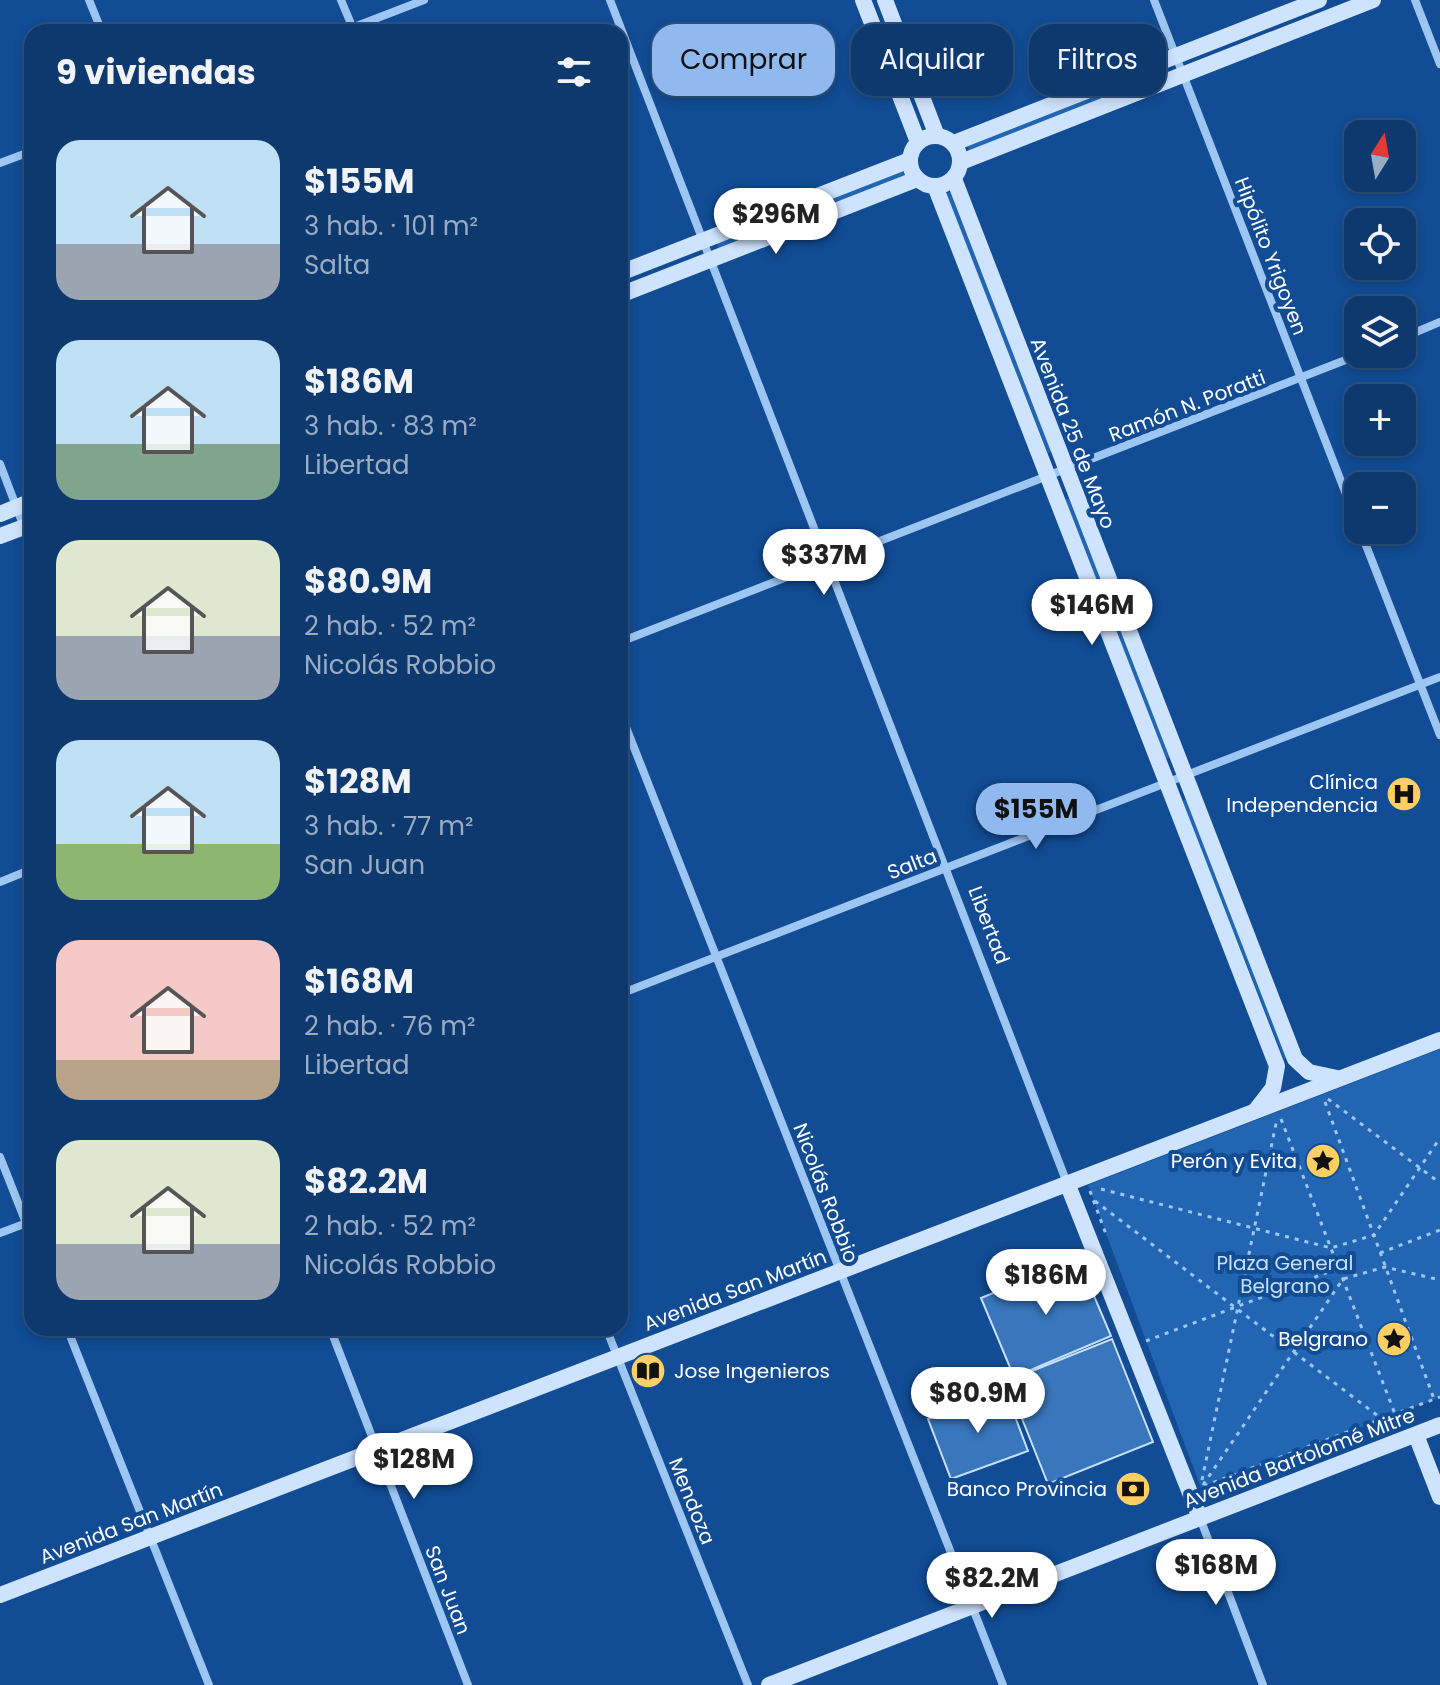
<!DOCTYPE html>
<html lang="es">
<meta charset="utf-8">
<style>
body{margin:0;font-family:Poppins,sans-serif;background:#164074;color:#f1f3f6;height:100vh;display:flex;flex-direction:column;font-size:30px;white-space:nowrap}
*{box-sizing:border-box;margin:0}
p{font-size:26px;color:#9aacc3}
.icon{flex:none;width:44px;height:44px;fill:none;stroke:currentColor;stroke-width:2;stroke-linecap:round;stroke-linejoin:round}
.map{position:relative;flex:1;overflow:hidden}
.drawer{position:absolute;left:24px;top:24px;width:604px;height:1312px;display:flex;flex-direction:column;background:#0d396f;border-radius:24px;box-shadow:0 4px 12px #0003,0 0 0 2px #2d5382}
.drawer>*{flex:none}
.guide{position:absolute;left:652px;top:24px;width:668px;height:72px;display:flex;gap:16px}
.needle{width:52px;rotate:11deg}
.controls{position:absolute;left:1344px;top:120px;display:grid;gap:16px}
.controls a{display:grid;place-items:center;width:72px;height:72px;border-radius:16px;background:#0d396f;box-shadow:0 4px 12px #0003,0 0 0 2px #2d5382;font-size:40px}
.price{position:absolute;translate:-50% -68px;padding:0 18px;border-radius:28px;background:#fff;color:#222;font-size:26px;line-height:52px;filter:drop-shadow(0 2px 4px #0008)}
.price::after{content:'';position:absolute;left:50%;top:48px;width:24px;height:18px;margin-left:-12px;background:inherit;clip-path:polygon(0 0,100% 0,50% 100%)}
.price.active{background:#90b9f0;color:#111}
ul{padding:0;list-style:none}
li{display:flex;align-items:center;gap:24px;height:200px;padding:0 32px}
li span{display:grid;place-items:center;flex:none;width:224px;height:160px;border-radius:24px;color:#555}
li>.icon{margin-inline-start:auto}
span .icon{width:96px;height:96px;fill:#fffc;stroke-width:1}
li b{font-size:34px}
h2{display:flex;justify-content:space-between;align-items:center;height:96px;padding:0 32px;font-size:34px}
.chip{padding:0 28px;border-radius:24px;background:#0d396f;box-shadow:0 4px 12px #0003,0 0 0 2px #2d5382;font-size:28px;line-height:72px}
.chip.active{background:#90b9f0;color:#111}
.map>svg:first-child{display:block}
.green{fill:#2266b3}
.building{fill:#3976bc;stroke:#c6e0fd;stroke-width:2}
.lines{fill:none;stroke-linecap:round;stroke-linejoin:round}
.path{stroke:#9ec6f3;stroke-width:3;stroke-dasharray:4 6;stroke-linecap:butt}
.street{stroke:#9ec6f3;stroke-width:8}
.secondary{stroke:#cee3fd;stroke-width:16}
.labels{text-anchor:middle;stroke-width:8;stroke-linejoin:round;paint-order:stroke}
.street-label{font-size:20px;fill:#fff;stroke:#114c94}
.poi-label{font-size:20px;fill:#fff;stroke:#114c94;text-anchor:end}
.park-label{font-size:20px;fill:#c6e0fd;stroke:#114c94}
</style>
<div class="map">
<svg width="1440" height="1685" viewBox="0 0 1440 1685">
<rect width="100%" height="100%" fill="#114c94"/>
<!-- green -->
<g class="green">
<polygon points="1154,74 1156,80 970,152 967,146"/>
<polygon points="903,171 905,177 719,249 716,243"/>
<polygon points="950,192 1052,451 1048,453 946,194"/>
<polygon points="1069,498 1171,757 1166,759 1065,500"/>
<polygon points="1187,799 1289,1057 1284,1059 1182,801"/>
<polygon points="1440,1049 1440,1397 1201,1488 1088,1185"/>
</g>
<!-- building -->
<g class="building">
<polygon points="1078,1258 1111,1336 1014,1377 981,1298"/>
<polygon points="1112,1339 1153,1442 1048,1484 1007,1381"/>
<polygon points="1005,1390 1028,1451 951,1479 928,1419"/>
</g>
<g class="lines">
<!-- path -->
<g class="path">
<polyline points="1328,1099 1440,1183"/>
<polyline points="1325,1102 1434,1399"/>
<polyline points="1281,1119 1395,1414"/>
<polyline points="1101,1189 1331,1248 1374,1235 1440,1138"/>
<polyline points="1090,1191 1107,1237"/>
<polyline points="1095,1201 1382,1419"/>
<polyline points="1380,1253 1440,1230"/>
<polyline points="1146,1341 1339,1268"/>
<polyline points="1202,1480 1277,1119"/>
<polyline points="1203,1485 1343,1279 1385,1267 1440,1280"/>
<polyline points="1204,1486 1440,1397"/>
</g>
<!-- street -->
<g class="street">
<polyline points="89,0 102,32"/>
<polyline points="341,0 354,31"/>
<polyline points="610,0 1067,1183"/>
<polyline points="1154,0 1358,525"/>
<polyline points="1415,0 1440,64"/>
<polyline points="341,32 424,0"/>
<polyline points="0,163 32,151"/>
<polyline points="1402,338 1440,322"/>
<polyline points="0,464 32,548"/>
<polyline points="1360,530 1440,735"/>
<polyline points="620,642 1361,354"/>
<polyline points="620,712 1003,1685"/>
<polyline points="0,882 32,869"/>
<polyline points="620,994 1440,677"/>
<polyline points="0,1157 32,1238"/>
<polyline points="0,1233 32,1221"/>
<polyline points="67,1328 209,1685"/>
<polyline points="330,1328 468,1685"/>
<polyline points="606,1328 748,1685"/>
<polyline points="1200,1518 1263,1685"/>
</g>
<!-- secondary -->
<g class="secondary">
<polyline points="863,0 918,142"/>
<polyline points="885,0 937,136"/>
<circle cx="935" cy="161" r="25"/>
<polyline points="954,143 1319,0"/>
<polyline points="961,162 1373,0"/>
<polyline points="954,179 1295,1059 1309,1072 1337,1078"/>
<polyline points="935,186 1277,1066 1273,1088 1256,1110"/>
<polyline points="620,273 910,160"/>
<polyline points="620,295 917,179"/>
<polyline points="0,514 32,501"/>
<polyline points="0,536 32,524"/>
<polyline points="1067,1183 1200,1518"/>
<polyline points="1416,1435 1440,1497"/>
<polyline points="0,1595 1440,1040"/>
<polyline points="769,1685 1440,1425"/>
</g>
</g>
<!-- icons -->
<defs>
<symbol id="hospital-disc" viewBox="-11 -11 22 22"><circle r="9.5" fill="#ffcf61" stroke="#114c94"/><path d="M-5-5h3v3.5h4V-5h3V5h-3V1.5h-4V5h-3Z" fill="#111"/></symbol>
<symbol id="sight-disc" viewBox="-11 -11 22 22"><circle r="9.5" fill="#ffcf61" stroke="#114c94"/><path d="M0-6L1.8-2.2L6-1.7L2.9 1.2L3.7 5.4L0 3.3L-3.7 5.4L-2.9 1.2L-6-1.7L-1.8-2.2Z" fill="#111"/></symbol>
<symbol id="library-disc" viewBox="-11 -11 22 22"><circle r="9.5" fill="#ffcf61" stroke="#114c94"/><path d="M-6-4Q-3-5.5-.7-3.5V5Q-3 3-6 4ZM6-4Q3-5.5 .7-3.5V5Q3 3 6 4Z" fill="#111"/></symbol>
<symbol id="bank-disc" viewBox="-11 -11 22 22"><circle r="9.5" fill="#ffcf61" stroke="#114c94"/><path d="M-6-4H6V4H-6ZM0-2.3a2.3 2.3 0 1 0 0 4.6a2.3 2.3 0 1 0 0-4.6Z" fill="#111"/></symbol>
</defs>
<g fill-rule="evenodd">
<use href="#hospital-disc" x="1384" y="774" width="40" height="40"/>
<use href="#sight-disc" x="1303" y="1141" width="40" height="40"/>
<use href="#sight-disc" x="1374" y="1319" width="40" height="40"/>
<use href="#library-disc" x="628" y="1351" width="40" height="40"/>
<use href="#bank-disc" x="1113" y="1469" width="40" height="40"/>
</g>
<g class="labels">
<!-- street labels -->
<g class="street-label">
<text transform="translate(1271 256) rotate(69)" y="7">Hipólito Yrigoyen</text>
<text transform="translate(1187 406) rotate(-21)" y="7">Ramón N. Poratti</text>
<text transform="translate(1073 433) rotate(69)" y="7">Avenida 25 de Mayo</text>
<text transform="translate(912 864) rotate(-21)" y="7">Salta</text>
<text transform="translate(989 925) rotate(69)" y="7">Libertad</text>
<text transform="translate(826 1193) rotate(69)" y="7">Nicolás Robbio</text>
<text transform="translate(735 1290) rotate(-21)" y="7">Avenida San Martín</text>
<text transform="translate(1299 1458) rotate(-21)" y="7">Avenida Bartolomé Mitre</text>
<text transform="translate(692 1501) rotate(68)" y="7">Mendoza</text>
<text transform="translate(131 1523) rotate(-21)" y="7">Avenida San Martín</text>
<text transform="translate(448 1590) rotate(69)" y="7">San Juan</text>
</g>
<!-- poi labels -->
<g class="poi-label">
<text x="1378" y="789">Clínica<tspan x="1378" dy="23">Independencia</tspan></text>
<text x="1297" y="1168">Perón y Evita</text>
<text x="1368" y="1346">Belgrano</text>
<text x="674" y="1378" text-anchor="start">Jose Ingenieros</text>
<text x="1107" y="1496">Banco Provincia</text>
</g>
<!-- park labels -->
<g class="park-label">
<text x="1285" y="1270">Plaza General<tspan x="1285" dy="23">Belgrano</tspan></text>
</g>
</g>
</svg>
<div class="controls">
<a><svg class="needle" viewBox="-14 -14 28 28"><path d="M0-13l5 13h-10z" fill="#e53935"/><path d="M0 13l5-13h-10z" fill="#9aacc3"/></svg></a>
<a><svg class="icon" aria-label="locate" viewBox="0 0 24 24"><circle cx="12" cy="12" r="6"/><path d="M12 2v4M12 18v4M2 12h4M18 12h4"/></svg></a>
<a><svg class="icon" aria-label="layers" viewBox="0 0 24 24"><path d="M12 4l9 5-9 5-9-5zM3 14l9 5 9-5"/></svg></a>
<a>+</a>
<a>−</a>
</div>
<b class="price" style="left:776px;top:256px">$296M</b>
<b class="price" style="left:824px;top:597px">$337M</b>
<b class="price" style="left:1092px;top:647px">$146M</b>
<b class="price active" style="left:1036px;top:851px">$155M</b>
<b class="price" style="left:1046px;top:1317px">$186M</b>
<b class="price" style="left:978px;top:1435px">$80.9M</b>
<b class="price" style="left:414px;top:1501px">$128M</b>
<b class="price" style="left:1216px;top:1607px">$168M</b>
<b class="price" style="left:992px;top:1620px">$82.2M</b>
<div class="guide">
<a class="chip active">Comprar</a>
<a class="chip">Alquilar</a>
<a class="chip">Filtros</a>
</div>
<section class="drawer">
<h2>9 viviendas<svg class="icon" aria-label="filters" viewBox="0 0 24 24"><path d="M4 7h16M4 17h16"/><circle cx="9" cy="7" r="2"/><circle cx="15" cy="17" r="2"/></svg></h2>
<ul>
<li><span style="background:linear-gradient(#bfe0f5 65%,#9aa5b1 0)"><svg class="icon" aria-label="home" viewBox="0 0 24 24"><path d="M3 11l9-7 9 7M6 9v11h12V9"/></svg></span><div><b>$155M</b><p>3 hab. · 101 m²</p><p>Salta</p></div></li>
<li><span style="background:linear-gradient(#bfe0f5 65%,#7fa58c 0)"><svg class="icon" aria-label="home" viewBox="0 0 24 24"><path d="M3 11l9-7 9 7M6 9v11h12V9"/></svg></span><div><b>$186M</b><p>3 hab. · 83 m²</p><p>Libertad</p></div></li>
<li><span style="background:linear-gradient(#dfe7d0 60%,#9aa5b1 0)"><svg class="icon" aria-label="home" viewBox="0 0 24 24"><path d="M3 11l9-7 9 7M6 9v11h12V9"/></svg></span><div><b>$80.9M</b><p>2 hab. · 52 m²</p><p>Nicolás Robbio</p></div></li>
<li><span style="background:linear-gradient(#bfe0f5 65%,#8fb573 0)"><svg class="icon" aria-label="home" viewBox="0 0 24 24"><path d="M3 11l9-7 9 7M6 9v11h12V9"/></svg></span><div><b>$128M</b><p>3 hab. · 77 m²</p><p>San Juan</p></div></li>
<li><span style="background:linear-gradient(#f6c9c9 75%,#b9a48a 0)"><svg class="icon" aria-label="home" viewBox="0 0 24 24"><path d="M3 11l9-7 9 7M6 9v11h12V9"/></svg></span><div><b>$168M</b><p>2 hab. · 76 m²</p><p>Libertad</p></div></li>
<li><span style="background:linear-gradient(#dfe7d0 65%,#9aa5b1 0)"><svg class="icon" aria-label="home" viewBox="0 0 24 24"><path d="M3 11l9-7 9 7M6 9v11h12V9"/></svg></span><div><b>$82.2M</b><p>2 hab. · 52 m²</p><p>Nicolás Robbio</p></div></li>
</ul>
</section>
</div>
